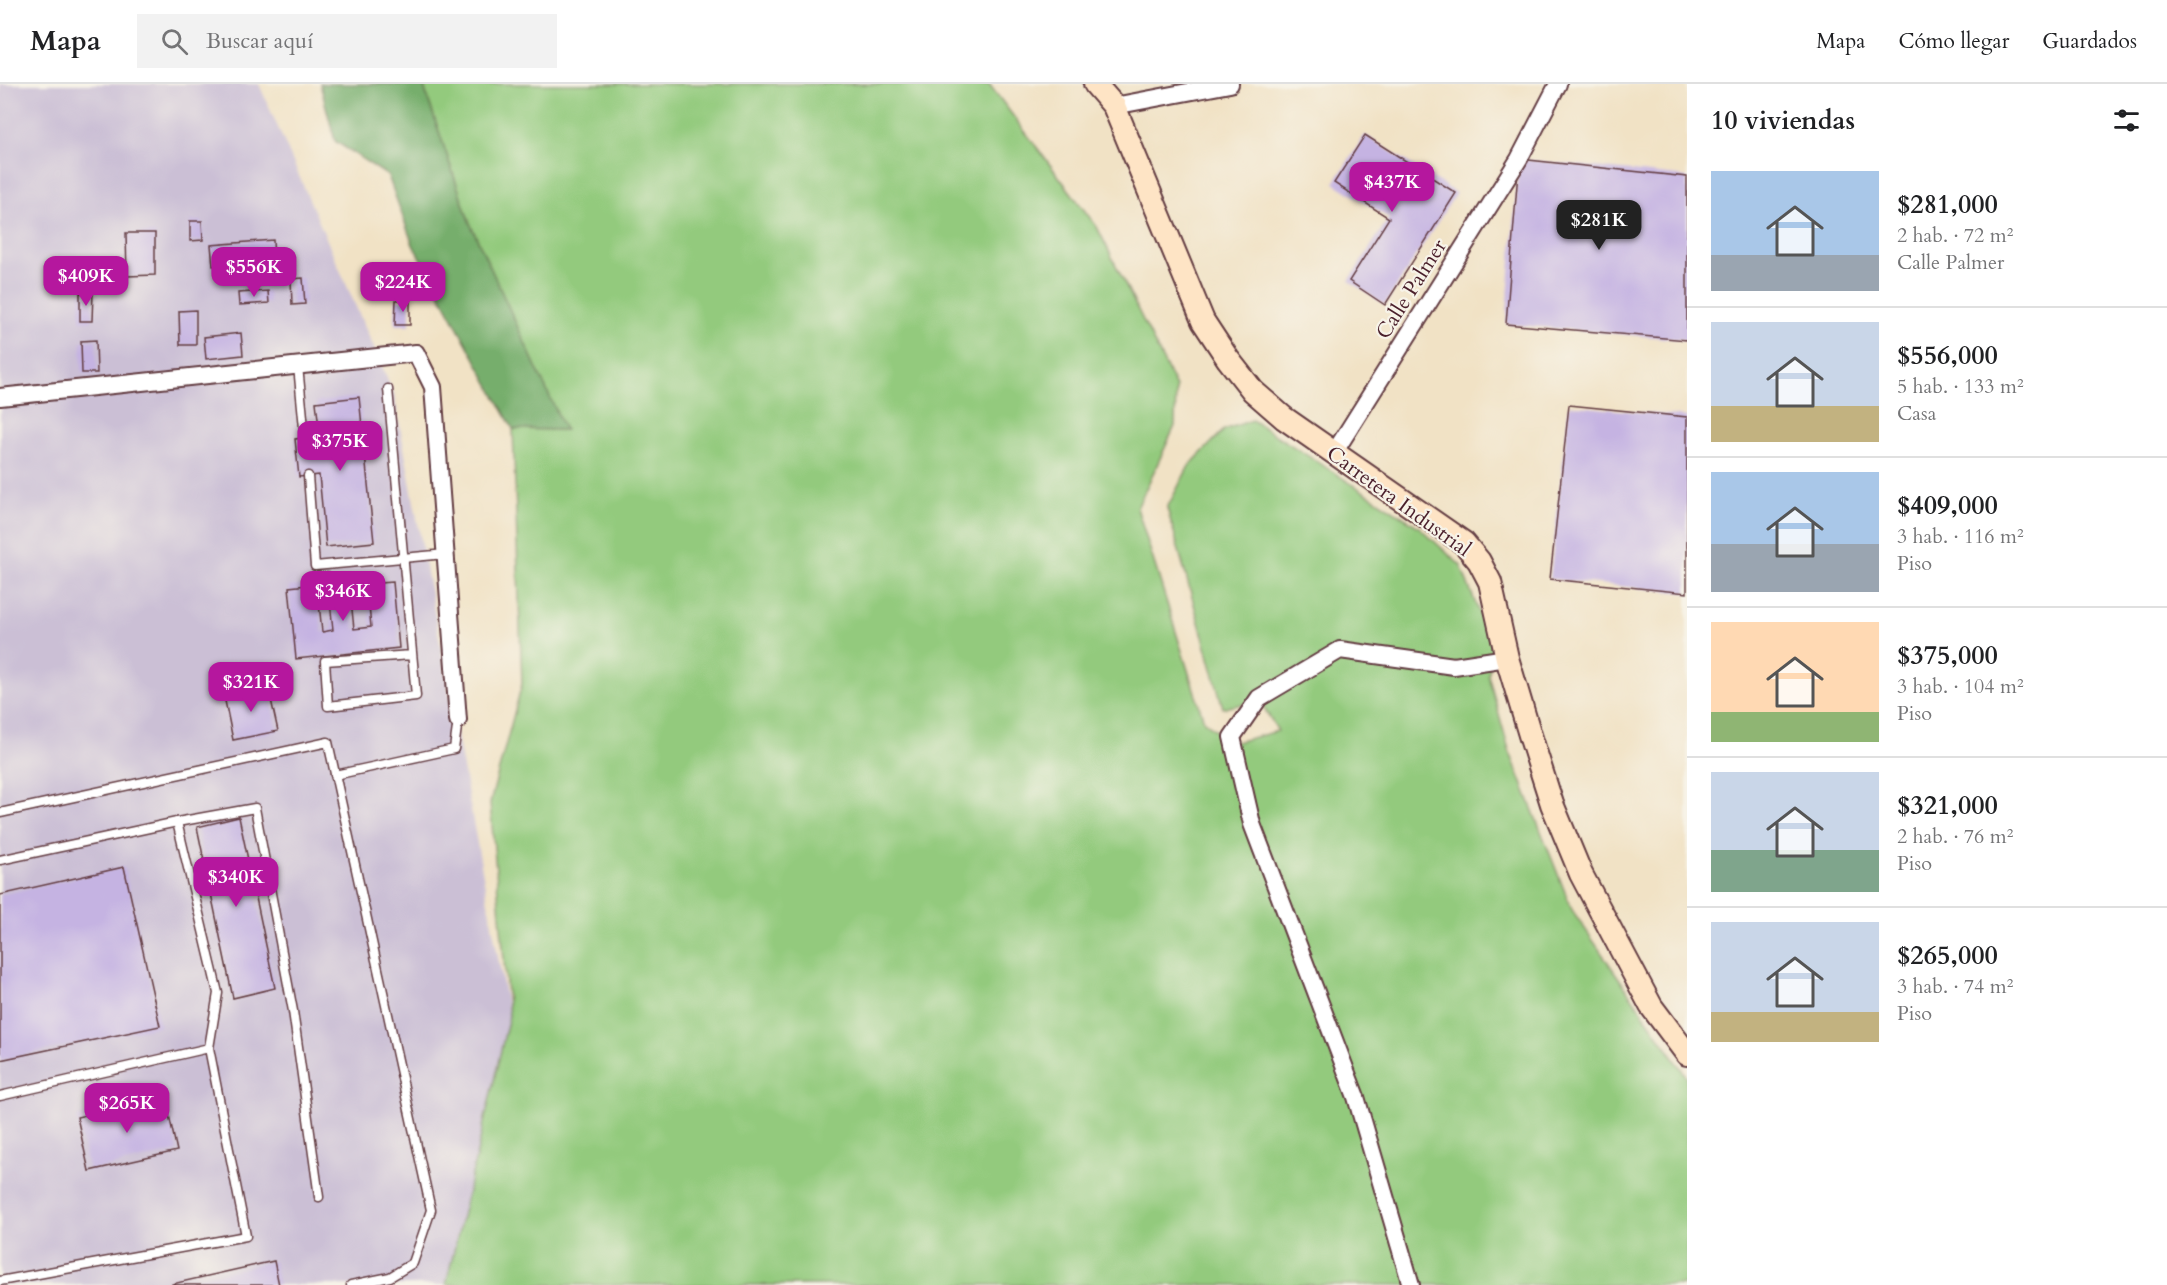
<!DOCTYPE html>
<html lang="es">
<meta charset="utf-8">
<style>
body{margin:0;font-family:Cardo,serif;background:#f2f2f2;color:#202124;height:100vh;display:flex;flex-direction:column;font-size:22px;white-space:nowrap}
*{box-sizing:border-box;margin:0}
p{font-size:20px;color:#757577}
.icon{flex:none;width:33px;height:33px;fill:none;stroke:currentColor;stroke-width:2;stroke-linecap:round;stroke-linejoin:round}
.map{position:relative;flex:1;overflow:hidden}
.details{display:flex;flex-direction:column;background:#fff;width:480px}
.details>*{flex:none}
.price{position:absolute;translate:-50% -51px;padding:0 14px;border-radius:12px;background:#b5179e;color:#fff;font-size:20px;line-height:39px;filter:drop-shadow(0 2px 3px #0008)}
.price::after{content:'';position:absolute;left:50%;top:36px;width:18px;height:14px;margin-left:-9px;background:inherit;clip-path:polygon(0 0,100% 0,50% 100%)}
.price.on{background:#222;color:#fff}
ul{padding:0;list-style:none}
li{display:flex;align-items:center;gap:18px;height:150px;padding:0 24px}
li+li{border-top:2px solid #e0e0e0}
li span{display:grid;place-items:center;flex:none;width:168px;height:120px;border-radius:0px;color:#555}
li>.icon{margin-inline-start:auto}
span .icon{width:72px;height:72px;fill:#fffc;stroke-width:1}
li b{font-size:26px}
h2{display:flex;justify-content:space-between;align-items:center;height:72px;padding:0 24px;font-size:26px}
header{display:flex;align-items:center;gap:36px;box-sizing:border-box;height:84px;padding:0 30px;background:#fff;border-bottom:2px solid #e0e0e0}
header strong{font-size:28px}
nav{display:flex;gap:33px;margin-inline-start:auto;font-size:21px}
.search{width:420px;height:54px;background:#f2f2f2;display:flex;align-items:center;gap:15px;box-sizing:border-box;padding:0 21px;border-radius:0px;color:#757577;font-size:22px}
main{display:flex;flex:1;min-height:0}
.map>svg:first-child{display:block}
.industrial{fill:#cbbfd5}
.green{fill:#93ca7d;stroke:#6e7454;stroke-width:1.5}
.forest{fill:#76ae6c;stroke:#60664c;stroke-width:1.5}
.building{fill:#c5b3e2}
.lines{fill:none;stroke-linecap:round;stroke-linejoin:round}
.lane-casing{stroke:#633c42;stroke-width:11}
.street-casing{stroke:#633c42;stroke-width:20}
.secondary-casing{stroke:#633c42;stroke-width:26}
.lane{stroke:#fff;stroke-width:8}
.street{stroke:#fff;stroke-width:16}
.secondary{stroke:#fee4c5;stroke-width:22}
.labels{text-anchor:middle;stroke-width:4.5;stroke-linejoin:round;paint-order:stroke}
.street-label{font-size:21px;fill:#4a1f2b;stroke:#f7f3e8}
</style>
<header>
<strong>Mapa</strong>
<div class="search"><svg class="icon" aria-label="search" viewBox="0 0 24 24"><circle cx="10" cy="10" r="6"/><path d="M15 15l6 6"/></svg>Buscar aquí</div>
<nav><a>Mapa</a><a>Cómo llegar</a><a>Guardados</a></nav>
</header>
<main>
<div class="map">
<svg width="1687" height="1201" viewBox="0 0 1687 1201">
<rect width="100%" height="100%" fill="#f7f3e8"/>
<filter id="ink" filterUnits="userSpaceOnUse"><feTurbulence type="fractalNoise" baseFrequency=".0167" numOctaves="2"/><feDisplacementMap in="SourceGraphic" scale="12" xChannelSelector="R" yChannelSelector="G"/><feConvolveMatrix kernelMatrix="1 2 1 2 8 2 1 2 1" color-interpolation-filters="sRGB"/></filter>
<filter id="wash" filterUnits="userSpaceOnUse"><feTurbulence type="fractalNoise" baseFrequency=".008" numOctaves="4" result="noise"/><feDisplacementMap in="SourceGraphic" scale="24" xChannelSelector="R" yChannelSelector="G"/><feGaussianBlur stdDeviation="1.35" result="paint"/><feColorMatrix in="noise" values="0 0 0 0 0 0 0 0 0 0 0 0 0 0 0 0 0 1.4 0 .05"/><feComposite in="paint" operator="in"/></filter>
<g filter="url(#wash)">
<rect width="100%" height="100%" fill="#f1e2c5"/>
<!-- industrial -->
<polygon class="industrial" points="0,0 259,0 394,310 509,932 446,1201 0,1201"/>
<!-- green -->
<polygon class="green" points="423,0 989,0 1097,143 1176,303 1175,342 1137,424 1204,637 1232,659 1278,647 1260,617 1223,624 1167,424 1189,382 1224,346 1252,336 1419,443 1461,482 1494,567 1488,591 1509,666 1572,826 1687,993 1687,1201 446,1201 509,932 490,719 522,600 513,345 564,346 469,137"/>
<!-- forest -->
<polygon class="forest" points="320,0 423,0 469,137 565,346 513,345 413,161 388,92 335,57"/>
<g id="blocks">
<!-- building -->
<g class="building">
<polygon points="1365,51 1456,109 1385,221 1349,197 1389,134 1334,99"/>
<polygon points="1519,75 1687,93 1687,256 1506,240"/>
<polygon points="190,137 202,137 203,156 190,157"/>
<polygon points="126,149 155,149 155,191 127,192"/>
<polygon points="273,156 274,177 213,182 211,161"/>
<polygon points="303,194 305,220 292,221 291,195"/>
<polygon points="268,207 269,219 239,221 238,209"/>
<polygon points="80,209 93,209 92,237 80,237"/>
<polygon points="396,216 410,216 410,241 395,241"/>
<polygon points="196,226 196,261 180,261 179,227"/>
<polygon points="241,249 243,271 206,275 204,253"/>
<polygon points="96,256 97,289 82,289 81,257"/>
<polygon points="359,313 374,458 326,463 319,391 299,393 295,355 320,352 316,318"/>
<polygon points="1569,321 1687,333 1687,509 1550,495"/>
<polygon points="393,498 399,564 296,575 289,503 317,500 322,548 333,546 329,508 350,506 354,545 371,543 367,500"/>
<polygon points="268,602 278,647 233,656 224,612"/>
<polygon points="239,733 275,904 233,914 197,743"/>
<polygon points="124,783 160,942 0,976 0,811"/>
<polygon points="165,1013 177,1067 89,1087 77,1033"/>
<polygon points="274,1177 279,1201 172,1201 172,1200"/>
</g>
</g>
</g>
<g filter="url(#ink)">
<use href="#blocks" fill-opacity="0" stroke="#633c42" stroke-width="1.5"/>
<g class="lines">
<defs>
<g id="lane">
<polyline points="298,282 305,354"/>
<polyline points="388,305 416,612 328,622 325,577 412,571"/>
<polyline points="308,392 315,482 446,470"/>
<polyline points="335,691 454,665 458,636"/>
<polyline points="0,729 328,658 431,1126 413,1179 390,1193 351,1201"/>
<polyline points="177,738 218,909 209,964"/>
<polyline points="0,776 177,738 255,724 293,927 319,1113"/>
<polyline points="0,1012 209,964 246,1152 0,1197"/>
</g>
<g id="street">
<polyline points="1114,22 1230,0"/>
<polyline points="0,313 416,269 433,303 458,636"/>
<polyline points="1334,369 1519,75 1558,0"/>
<polyline points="1411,1201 1356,1013 1252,740 1232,653 1259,614 1340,566 1454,582 1507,574"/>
</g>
<polyline id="secondary" points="1095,0 1114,22 1203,237 1228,275 1253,307 1284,334 1464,459 1479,477 1490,498 1507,574 1530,651 1552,720 1581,790 1651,922 1687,970"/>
</defs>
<!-- lane casing -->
<use href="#lane" class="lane-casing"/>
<!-- street casing -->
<use href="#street" class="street-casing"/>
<!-- secondary casing -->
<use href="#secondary" class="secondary-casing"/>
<!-- lane -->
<use href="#lane" class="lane"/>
<!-- street -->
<use href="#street" class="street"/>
<!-- secondary -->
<use href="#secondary" class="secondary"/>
</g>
</g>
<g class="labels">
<!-- street labels -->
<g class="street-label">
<text transform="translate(1411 205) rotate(-58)" y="7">Calle Palmer</text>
<text transform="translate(1399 417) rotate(36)" y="7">Carretera Industrial</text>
</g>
</g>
</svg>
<b class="price" style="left:1392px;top:129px">$437K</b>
<b class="price on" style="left:1599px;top:167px">$281K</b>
<b class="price" style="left:254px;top:214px">$556K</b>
<b class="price" style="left:86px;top:223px">$409K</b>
<b class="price" style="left:403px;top:229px">$224K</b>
<b class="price" style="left:340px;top:388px">$375K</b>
<b class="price" style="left:343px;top:538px">$346K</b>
<b class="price" style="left:251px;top:629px">$321K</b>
<b class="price" style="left:236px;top:824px">$340K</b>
<b class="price" style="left:127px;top:1050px">$265K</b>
</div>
<section class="details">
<h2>10 viviendas<svg class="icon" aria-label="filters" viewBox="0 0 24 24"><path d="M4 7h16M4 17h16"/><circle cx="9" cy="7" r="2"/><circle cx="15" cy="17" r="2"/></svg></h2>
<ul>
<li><span style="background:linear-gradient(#a9c7e8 70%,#9aa5b1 0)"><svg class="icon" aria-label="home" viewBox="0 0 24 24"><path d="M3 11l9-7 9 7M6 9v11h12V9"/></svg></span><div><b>$281,000</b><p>2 hab. · 72 m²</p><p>Calle Palmer</p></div></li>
<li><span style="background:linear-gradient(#c9d6e8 70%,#c2b280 0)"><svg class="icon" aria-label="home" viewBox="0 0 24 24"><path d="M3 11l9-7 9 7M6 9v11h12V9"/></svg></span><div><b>$556,000</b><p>5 hab. · 133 m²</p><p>Casa</p></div></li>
<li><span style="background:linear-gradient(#a9c7e8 60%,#9aa5b1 0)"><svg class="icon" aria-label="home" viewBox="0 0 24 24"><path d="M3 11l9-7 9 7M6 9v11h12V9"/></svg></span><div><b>$409,000</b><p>3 hab. · 116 m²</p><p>Piso</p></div></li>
<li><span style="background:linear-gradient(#ffd9b3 75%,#8fb573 0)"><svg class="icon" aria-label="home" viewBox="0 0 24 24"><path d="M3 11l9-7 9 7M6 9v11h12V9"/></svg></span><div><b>$375,000</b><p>3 hab. · 104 m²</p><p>Piso</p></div></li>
<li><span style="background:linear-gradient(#c9d6e8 65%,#7fa58c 0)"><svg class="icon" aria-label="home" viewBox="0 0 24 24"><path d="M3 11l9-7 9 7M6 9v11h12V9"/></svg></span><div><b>$321,000</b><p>2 hab. · 76 m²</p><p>Piso</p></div></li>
<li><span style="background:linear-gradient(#c9d6e8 75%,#c2b280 0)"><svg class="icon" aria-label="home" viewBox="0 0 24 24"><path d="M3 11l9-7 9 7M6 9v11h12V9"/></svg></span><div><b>$265,000</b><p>3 hab. · 74 m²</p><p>Piso</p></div></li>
</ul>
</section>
</main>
